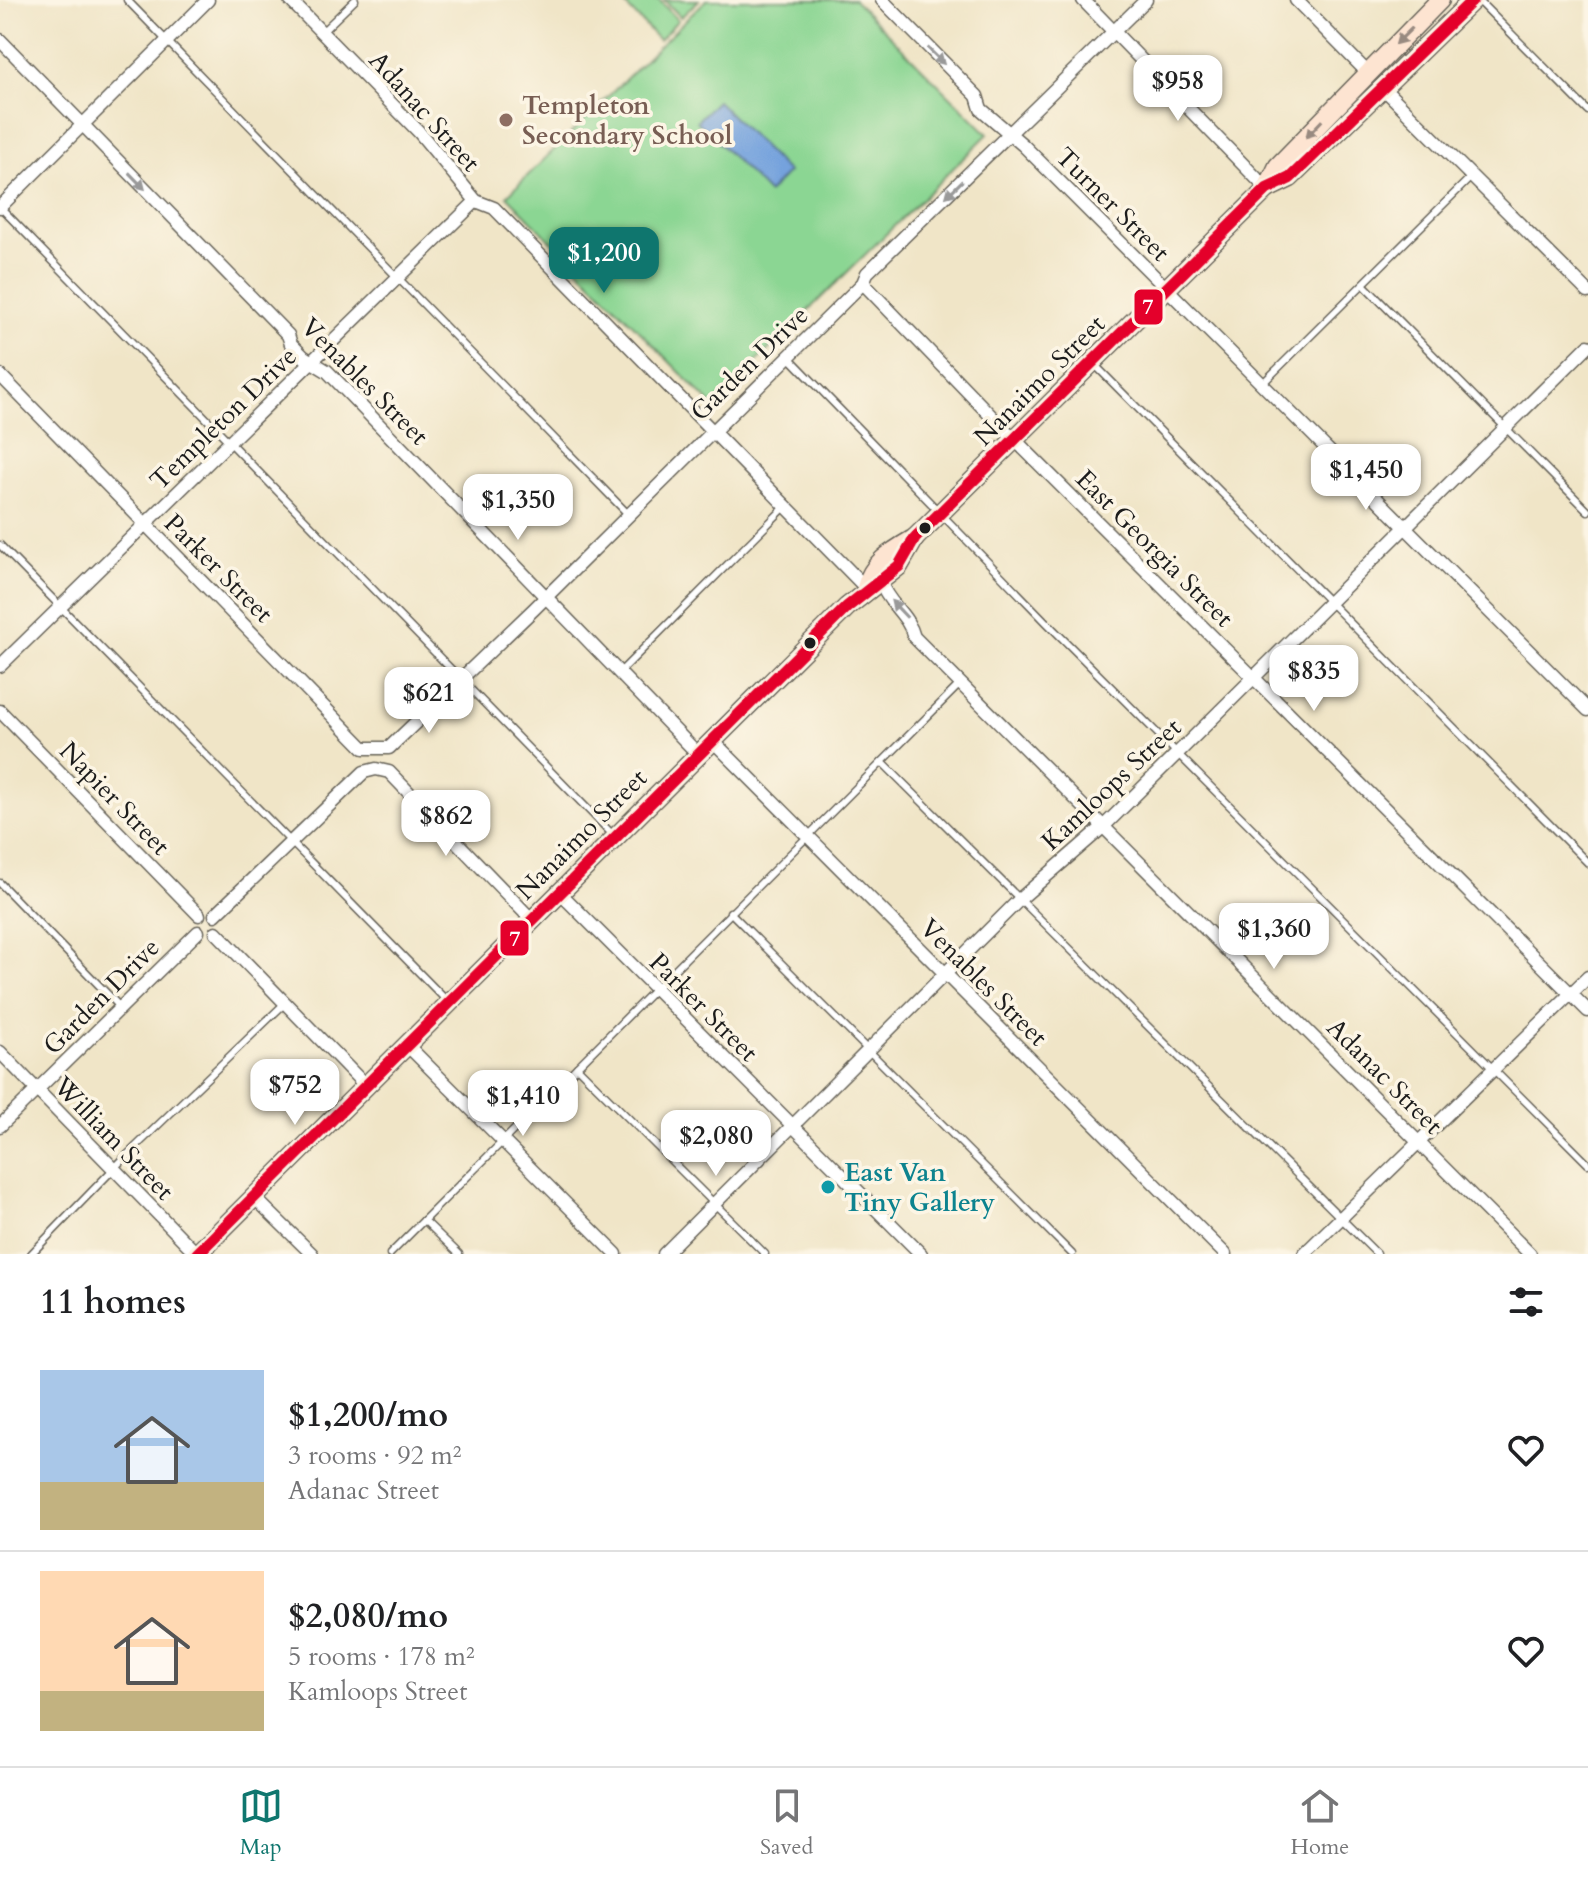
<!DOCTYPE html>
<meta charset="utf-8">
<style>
body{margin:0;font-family:Cardo,serif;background:#f6f6f6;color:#202124;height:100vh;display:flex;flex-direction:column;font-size:30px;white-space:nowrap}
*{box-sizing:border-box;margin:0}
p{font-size:26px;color:#757577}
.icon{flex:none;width:44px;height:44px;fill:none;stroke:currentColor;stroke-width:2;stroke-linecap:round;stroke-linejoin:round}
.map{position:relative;height:1254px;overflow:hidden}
.details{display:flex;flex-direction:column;background:#fff;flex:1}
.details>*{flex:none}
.price{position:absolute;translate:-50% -68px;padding:0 18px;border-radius:16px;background:#fff;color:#222;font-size:26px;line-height:52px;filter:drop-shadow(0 2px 4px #0008)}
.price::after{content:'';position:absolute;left:50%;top:48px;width:24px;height:18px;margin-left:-12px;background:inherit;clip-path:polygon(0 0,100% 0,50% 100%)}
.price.current{background:#0f766e;color:#fff}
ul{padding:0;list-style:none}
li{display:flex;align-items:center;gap:24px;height:200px;padding:0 40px}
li+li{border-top:2px solid #e0e0e0}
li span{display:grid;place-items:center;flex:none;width:224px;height:160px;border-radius:0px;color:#555}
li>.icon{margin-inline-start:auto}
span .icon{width:96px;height:96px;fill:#fffc;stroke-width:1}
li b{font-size:34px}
h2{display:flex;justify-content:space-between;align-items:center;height:96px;padding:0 40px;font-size:34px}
.tabs{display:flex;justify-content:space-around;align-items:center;height:112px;border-top:2px solid #e0e0e0;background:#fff;font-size:22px;color:#757577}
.tabs a{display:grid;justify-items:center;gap:4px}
.tabs .current{color:#0f766e}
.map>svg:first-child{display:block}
.green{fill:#8bd693;stroke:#547958;stroke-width:2}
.water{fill:#74a2dd;stroke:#485f7c;stroke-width:2}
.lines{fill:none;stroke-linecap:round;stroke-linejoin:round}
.lane-casing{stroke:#666258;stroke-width:9}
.street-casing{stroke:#666258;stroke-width:15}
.secondary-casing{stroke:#666258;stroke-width:21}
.lane{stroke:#fff;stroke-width:6}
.street{stroke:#fff;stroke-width:12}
.secondary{stroke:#fde4d1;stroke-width:18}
.bus-1-casing{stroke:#fcf5e5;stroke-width:18}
.bus-1{stroke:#e4002b;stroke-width:12}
.oneway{fill:#988a80}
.oneway2{fill:#999}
.education-dot{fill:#8d6e63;stroke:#fcf5e5;stroke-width:3}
.bus-dot{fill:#1c1c1c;stroke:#fcf5e5;stroke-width:3}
.culture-dot{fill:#0f9aa8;stroke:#fcf5e5;stroke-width:3}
.labels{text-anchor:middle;stroke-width:7;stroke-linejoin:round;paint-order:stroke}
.education-label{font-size:26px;font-weight:bold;fill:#785e54;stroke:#fcf5e5;text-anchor:start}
.street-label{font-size:26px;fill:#1c1c1c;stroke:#fcf5e5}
.culture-label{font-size:26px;font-weight:bold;fill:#0d838f;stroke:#fcf5e5;text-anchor:start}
.line-badge{stroke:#fcf5e5;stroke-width:3}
.badge-label{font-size:22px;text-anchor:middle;font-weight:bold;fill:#fff}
</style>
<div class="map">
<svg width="1588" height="1254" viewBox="0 0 1588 1254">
<rect width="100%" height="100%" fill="#fcf5e5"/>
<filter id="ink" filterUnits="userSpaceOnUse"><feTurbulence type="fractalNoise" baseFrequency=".0125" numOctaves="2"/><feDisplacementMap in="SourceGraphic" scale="16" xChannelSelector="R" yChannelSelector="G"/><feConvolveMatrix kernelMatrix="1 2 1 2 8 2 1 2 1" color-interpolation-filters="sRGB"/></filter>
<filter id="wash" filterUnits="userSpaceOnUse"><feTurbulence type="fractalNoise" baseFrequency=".006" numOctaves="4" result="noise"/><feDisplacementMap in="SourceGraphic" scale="32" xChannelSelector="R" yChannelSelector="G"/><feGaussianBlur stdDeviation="1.8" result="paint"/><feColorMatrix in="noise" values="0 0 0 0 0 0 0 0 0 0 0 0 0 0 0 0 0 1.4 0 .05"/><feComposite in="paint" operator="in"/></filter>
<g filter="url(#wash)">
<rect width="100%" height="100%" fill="#f0e5c7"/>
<!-- green -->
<g class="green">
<polygon points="632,0 659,0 678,20 659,40 626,6"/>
<polygon points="664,0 699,0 681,17"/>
<polygon points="706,0 854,0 988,134 712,405 507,196"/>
</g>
<!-- water -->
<polygon class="water" points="717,101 788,172 768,193 697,121"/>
</g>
<g filter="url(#ink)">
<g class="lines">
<defs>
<g id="lane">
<polyline points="127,0 628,514"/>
<polyline points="1478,0 1588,111"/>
<polyline points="322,32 355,0"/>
<polyline points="0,207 612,834"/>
<polyline points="1364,285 1588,511"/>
<polyline points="788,356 1047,623 1588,1164"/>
<polyline points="1095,365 1588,863"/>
<polyline points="1262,384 1472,176"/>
<polyline points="0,545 446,1000"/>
<polyline points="619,673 786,506"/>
<polyline points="882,762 1377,1254"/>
<polyline points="0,883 120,1007"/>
<polyline points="730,912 1072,1254"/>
<polyline points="577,1067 765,1254"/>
<polyline points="424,1220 459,1254"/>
<polyline points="31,1254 127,1155 284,1004"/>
<polyline points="390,1254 960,684"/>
</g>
<g id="street">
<polyline points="290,0 419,132 476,201 494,208 866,588"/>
<polyline points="882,0 977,96 981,109 1023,145 1588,710"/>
<polyline points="1083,0 1267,189"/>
<polyline points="1296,0 1367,72"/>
<polyline points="0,40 288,335 291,344 304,357 327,371 698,754"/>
<polyline points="1383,88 1588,292"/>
<polyline points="0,207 208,0"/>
<polyline points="863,283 993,418 1588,1011"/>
<polyline points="0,375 364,748 389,748 534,609 863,283 867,273 1146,0"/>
<path d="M881 583C888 604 908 614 914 637L1530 1254"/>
<polyline points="0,666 476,201"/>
<polyline points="0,711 199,915"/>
<polyline points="712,740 1225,1254"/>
<polyline points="559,892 921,1254"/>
<polyline points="215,915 364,772 376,769 389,772 532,920"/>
<polyline points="216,932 366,1086"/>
<polyline points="407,1045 616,1254"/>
<polyline points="0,1052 197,1254"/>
<polyline points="0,1126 198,932"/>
<polyline points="254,1197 312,1254"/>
<polyline points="664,1254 1020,899 1104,826 1588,346"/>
<polyline points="1304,1254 1588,977"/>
</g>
<g id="secondary">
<polyline points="1267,189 1290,178 1473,0"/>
<path d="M866 588C872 562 893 551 915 538L1267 189 1278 166 1440 0"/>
<polyline points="197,1254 847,607 899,566 915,538"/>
</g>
</defs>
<!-- lane casing -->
<use href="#lane" class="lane-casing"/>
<!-- street casing -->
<use href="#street" class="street-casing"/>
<!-- secondary casing -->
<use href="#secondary" class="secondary-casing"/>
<!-- lane -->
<use href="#lane" class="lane"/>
<!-- street -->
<use href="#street" class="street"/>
<!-- secondary -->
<use href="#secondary" class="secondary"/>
<defs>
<polyline id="bus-1" points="197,1254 847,607 899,566 915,538 1267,189 1290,178 1473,0"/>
</defs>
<!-- bus-1 casing -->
<use href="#bus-1" class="bus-1-casing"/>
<!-- bus-1 -->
<use href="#bus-1" class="bus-1"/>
</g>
<!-- one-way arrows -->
<defs><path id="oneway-solid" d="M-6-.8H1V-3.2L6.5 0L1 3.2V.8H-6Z" transform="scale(2)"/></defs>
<g class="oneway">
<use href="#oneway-solid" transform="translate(1404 36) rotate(135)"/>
<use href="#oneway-solid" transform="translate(1314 129) rotate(133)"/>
</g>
<g class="oneway2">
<use href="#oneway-solid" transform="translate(936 56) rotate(45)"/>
<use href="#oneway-solid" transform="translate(137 181) rotate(46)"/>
<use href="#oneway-solid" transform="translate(954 189) rotate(135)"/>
<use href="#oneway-solid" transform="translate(899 609) rotate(-133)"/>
</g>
</g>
<!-- markers -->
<circle class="education-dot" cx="506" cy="120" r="8"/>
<g class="bus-dot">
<circle cx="925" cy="528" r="7"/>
<circle cx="810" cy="643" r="7"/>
</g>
<circle class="culture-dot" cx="828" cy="1187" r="8"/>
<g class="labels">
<!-- education labels -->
<g class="education-label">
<text x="522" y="114">Templeton<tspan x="522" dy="30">Secondary School</tspan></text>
</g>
<!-- street labels -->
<g class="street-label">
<text transform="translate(425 111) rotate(48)" y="9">Adanac Street</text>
<text transform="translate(1113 204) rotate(45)" y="9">Turner Street</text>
<text transform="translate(749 363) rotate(-44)" y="9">Garden Drive</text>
<text transform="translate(1039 380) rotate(-45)" y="9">Nanaimo Street</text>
<text transform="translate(365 381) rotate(45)" y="9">Venables Street</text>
<text transform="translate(223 418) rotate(-44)" y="9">Templeton Drive</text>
<text transform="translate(1155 548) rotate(45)" y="9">East Georgia Street</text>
<text transform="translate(219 568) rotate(45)" y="9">Parker Street</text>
<text transform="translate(1111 784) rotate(-43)" y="9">Kamloops Street</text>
<text transform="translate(115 798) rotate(46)" y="9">Napier Street</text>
<text transform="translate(581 834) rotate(-45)" y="9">Nanaimo Street</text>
<text transform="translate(984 982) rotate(45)" y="9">Venables Street</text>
<text transform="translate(101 996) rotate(-45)" y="9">Garden Drive</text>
<text transform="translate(704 1007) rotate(45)" y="9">Parker Street</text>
<text transform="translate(1385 1076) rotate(45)" y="9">Adanac Street</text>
<text transform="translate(114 1138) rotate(46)" y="9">William Street</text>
</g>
<!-- culture labels -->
<g class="culture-label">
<text x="844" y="1181">East Van<tspan x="844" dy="30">Tiny Gallery</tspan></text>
</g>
</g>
<g class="line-badge">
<rect x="1133" y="288" width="31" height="38" rx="8" fill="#e4002b"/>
<rect x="499" y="919" width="31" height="38" rx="8" fill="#e4002b"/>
</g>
<g class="badge-label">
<text x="1148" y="314">7</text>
<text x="515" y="946">7</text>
</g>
</svg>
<b class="price" style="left:1178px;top:123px">$958</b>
<b class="price current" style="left:604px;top:295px">$1,200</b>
<b class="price" style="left:1366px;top:512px">$1,450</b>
<b class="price" style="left:518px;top:542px">$1,350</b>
<b class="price" style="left:1314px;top:713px">$835</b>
<b class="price" style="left:429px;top:735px">$621</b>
<b class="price" style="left:446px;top:858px">$862</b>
<b class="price" style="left:1274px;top:971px">$1,360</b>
<b class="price" style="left:295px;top:1127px">$752</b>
<b class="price" style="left:523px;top:1138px">$1,410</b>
<b class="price" style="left:716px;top:1178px">$2,080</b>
</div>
<section class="details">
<h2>11 homes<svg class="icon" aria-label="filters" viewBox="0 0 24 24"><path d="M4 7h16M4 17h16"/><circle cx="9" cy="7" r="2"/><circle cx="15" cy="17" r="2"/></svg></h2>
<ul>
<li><span style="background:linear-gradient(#a9c7e8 70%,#c2b280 0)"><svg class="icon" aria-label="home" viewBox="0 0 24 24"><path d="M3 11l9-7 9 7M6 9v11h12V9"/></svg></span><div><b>$1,200/mo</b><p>3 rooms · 92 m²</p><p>Adanac Street</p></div><svg class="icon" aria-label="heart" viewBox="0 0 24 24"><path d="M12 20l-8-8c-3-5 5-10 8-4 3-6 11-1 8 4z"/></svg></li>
<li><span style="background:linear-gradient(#ffd9b3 75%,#c2b280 0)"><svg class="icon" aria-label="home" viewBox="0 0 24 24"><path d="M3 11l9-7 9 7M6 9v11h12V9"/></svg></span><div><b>$2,080/mo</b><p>5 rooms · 178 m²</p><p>Kamloops Street</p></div><svg class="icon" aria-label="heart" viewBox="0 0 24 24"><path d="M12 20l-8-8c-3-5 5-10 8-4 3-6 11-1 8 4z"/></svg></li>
</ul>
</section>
<nav class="tabs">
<a class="current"><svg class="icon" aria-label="map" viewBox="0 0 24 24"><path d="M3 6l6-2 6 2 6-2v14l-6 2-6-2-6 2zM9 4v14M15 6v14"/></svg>Map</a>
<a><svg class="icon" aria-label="saved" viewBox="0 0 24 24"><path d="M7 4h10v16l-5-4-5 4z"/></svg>Saved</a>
<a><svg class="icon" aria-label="home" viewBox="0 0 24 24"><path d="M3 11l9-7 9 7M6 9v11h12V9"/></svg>Home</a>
</nav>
